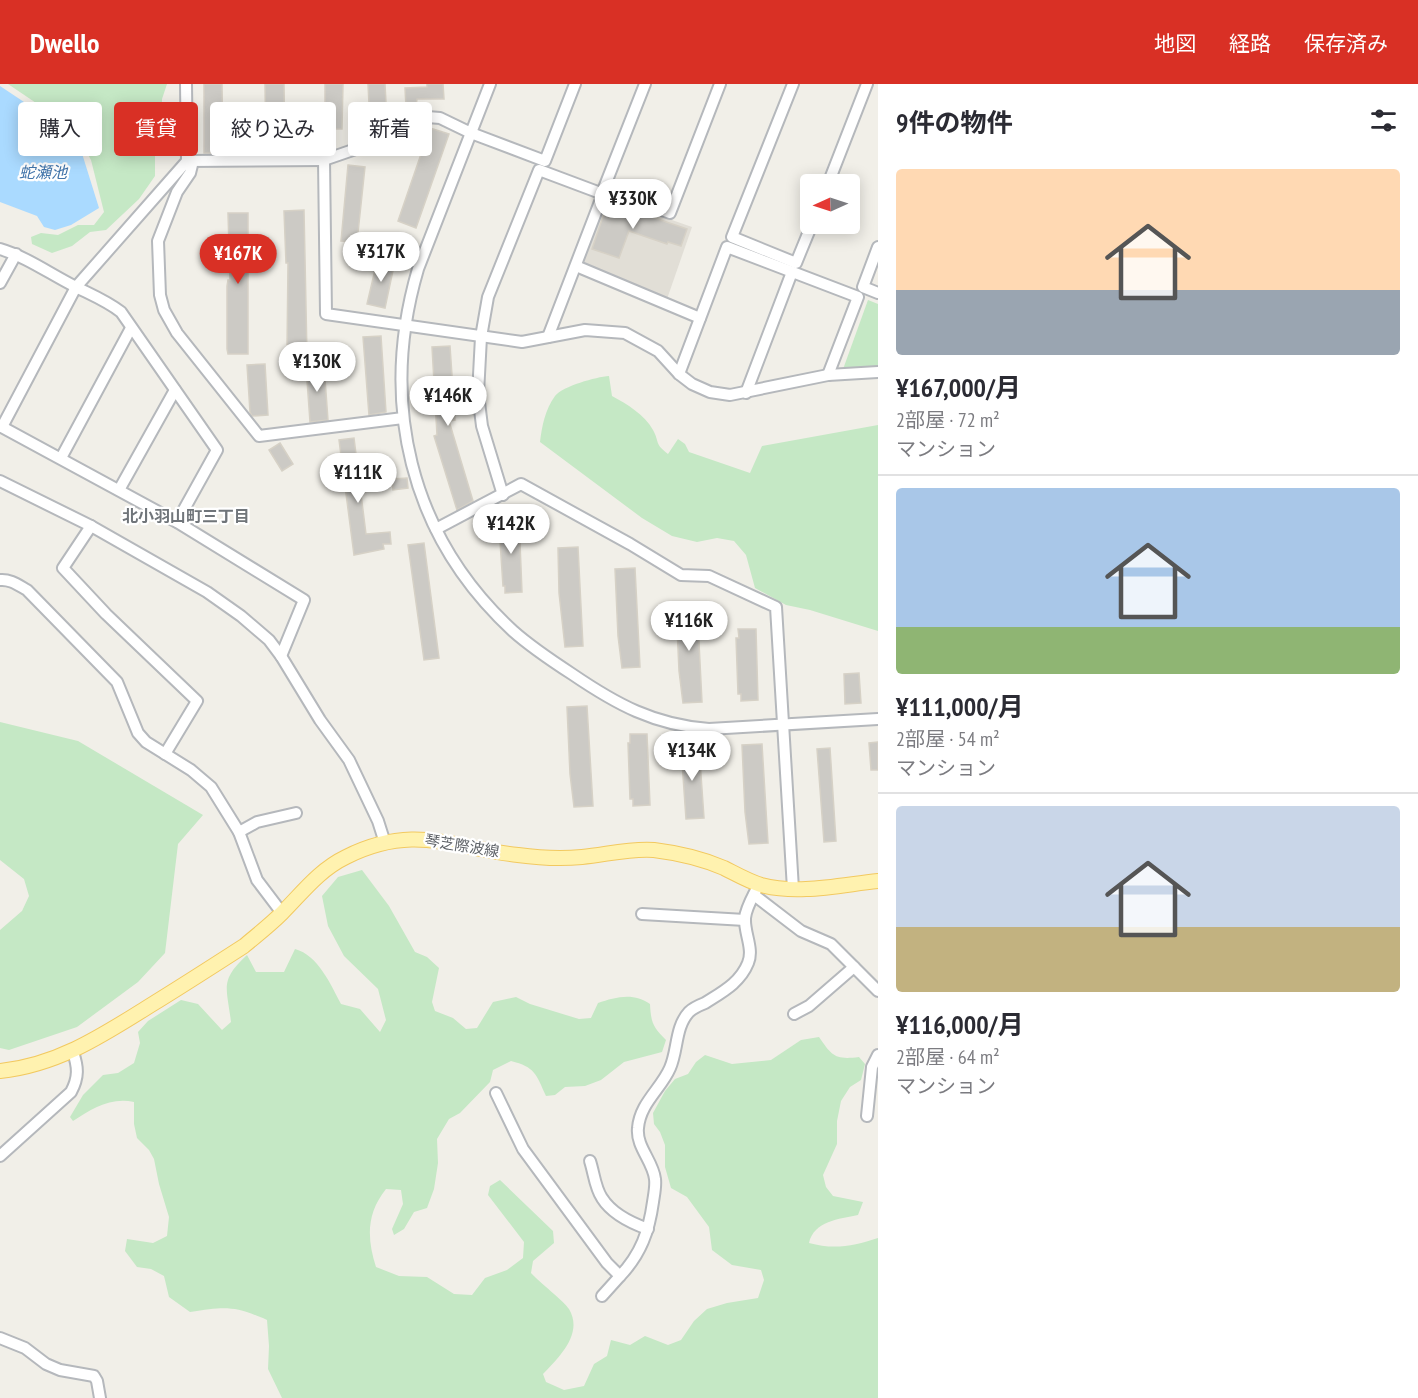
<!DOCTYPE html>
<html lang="ja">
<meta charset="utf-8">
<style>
body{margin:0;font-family:"PT Sans Narrow","Noto Sans JP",sans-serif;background:#f2f2f3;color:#2b2b33;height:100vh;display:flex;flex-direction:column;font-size:22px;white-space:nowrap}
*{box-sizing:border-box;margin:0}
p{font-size:20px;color:#7c7c81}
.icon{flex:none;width:33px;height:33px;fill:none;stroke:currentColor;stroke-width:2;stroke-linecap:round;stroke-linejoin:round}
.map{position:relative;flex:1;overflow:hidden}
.panel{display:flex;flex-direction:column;background:#fff;width:540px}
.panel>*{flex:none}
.guide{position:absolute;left:18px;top:18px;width:570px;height:54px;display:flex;gap:12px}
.needle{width:39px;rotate:267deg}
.buttons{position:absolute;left:800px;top:90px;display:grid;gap:12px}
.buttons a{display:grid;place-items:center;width:60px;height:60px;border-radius:6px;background:#fff;box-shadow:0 3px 15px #0003;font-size:30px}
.price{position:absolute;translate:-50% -51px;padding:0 14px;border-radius:21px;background:#fff;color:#222;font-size:20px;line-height:39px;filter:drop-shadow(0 2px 3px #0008)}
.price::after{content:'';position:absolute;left:50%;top:36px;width:18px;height:14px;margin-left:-9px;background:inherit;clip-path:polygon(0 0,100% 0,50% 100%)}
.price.current{background:#d93025;color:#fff}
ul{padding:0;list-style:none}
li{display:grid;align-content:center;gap:12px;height:318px;padding:0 18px}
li+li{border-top:2px solid #e1e1e2}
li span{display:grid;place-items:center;height:186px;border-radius:6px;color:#555}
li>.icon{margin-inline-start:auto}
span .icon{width:108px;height:108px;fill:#fffc;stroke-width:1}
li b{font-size:26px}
h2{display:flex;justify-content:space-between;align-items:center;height:72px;padding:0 18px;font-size:26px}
.tag{padding:0 21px;border-radius:6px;background:#fff;box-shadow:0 3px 15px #0003;font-size:21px;line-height:54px}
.tag.current{background:#d93025;color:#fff}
header{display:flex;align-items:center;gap:36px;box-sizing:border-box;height:84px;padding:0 30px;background:#d93025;color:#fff}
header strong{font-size:28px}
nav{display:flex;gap:33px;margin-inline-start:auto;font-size:21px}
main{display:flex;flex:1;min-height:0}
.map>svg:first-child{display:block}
.education{fill:#e1ded6}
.green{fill:#c5e8c5}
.water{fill:#aadaff}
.building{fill:#cccac5;stroke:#d6d1c6;stroke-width:1.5}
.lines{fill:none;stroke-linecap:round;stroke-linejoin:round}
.minor-casing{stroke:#b5b8bc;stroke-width:14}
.major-casing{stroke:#f2c960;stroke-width:16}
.minor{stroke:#fff;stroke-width:10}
.major{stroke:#fff2af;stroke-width:14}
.labels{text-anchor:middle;stroke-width:4.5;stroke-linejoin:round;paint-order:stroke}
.street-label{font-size:15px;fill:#5f6368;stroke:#fff}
.water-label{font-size:16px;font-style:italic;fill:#4174aa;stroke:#fff}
.neighbourhood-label{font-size:16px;font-weight:bold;fill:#70757a;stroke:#fff}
</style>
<header>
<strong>Dwello</strong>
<nav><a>地図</a><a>経路</a><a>保存済み</a></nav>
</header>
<main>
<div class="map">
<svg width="878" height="1314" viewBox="0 0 878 1314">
<rect width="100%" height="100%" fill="#f1efe8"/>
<!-- education -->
<polygon class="education" points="606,113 692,143 667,215 582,180"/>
<!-- green -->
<g class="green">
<polygon points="8,0 167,0 162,15 162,51 155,67 155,92 139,115 106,146 90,148 72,162 52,169 32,160 31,153 41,149 58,151 78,141 94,141 104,128 91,76 75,47 50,34 42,23"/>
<polygon points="868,216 878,220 878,286 842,288"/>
<path d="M609 292 612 312C627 320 645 331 653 346 660 359 654 359 668 370L678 355 685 360 689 368 750 389 762 362 878 341V547L810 526 786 521 755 504 746 471 734 457 717 454 697 458 672 452 642 434 540 358C542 342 545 326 555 312 563 302 596 293 609 292Z"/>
<polygon points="0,638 78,657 203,731 178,760 165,869 138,898 77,943 9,966 0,964 0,846 22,827 29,812 24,795 0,776"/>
<path d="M362 786 389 822 415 868 427 873 439 884 432 918 435 927 453 934 466 945 477 944 493 918 516 913 530 920 579 935 591 934 598 919C615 913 634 908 650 920 651 939 653 943 666 956L662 968 624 978 601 996 585 1002 565 1003 555 1011 546 1012C536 990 535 983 511 977L493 986 490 998 460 1029 449 1035 437 1055 438 1079 434 1105 427 1124 414 1128 404 1145 394 1151 392 1145 403 1120 401 1106 386 1105C366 1130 367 1155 376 1183L399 1192 427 1193 454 1210 472 1211 485 1194 507 1186 523 1174 524 1158 488 1111 490 1102 500 1096 553 1147 554 1159 533 1177 531 1189C539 1198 564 1217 569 1225 584 1250 558 1274 543 1290L546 1298 564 1306 584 1302 594 1280 607 1272 611 1256 630 1261 645 1252 668 1261 681 1256 694 1237 707 1225 727 1219 758 1214 764 1196 761 1186 732 1181 712 1166 709 1143 687 1113 671 1104 665 1083V1061L660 1048 654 1040 653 1029 665 1007 675 995 688 990 696 978 705 971 732 980 771 976 801 956 819 953C832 972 835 976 859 973L865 980 861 996 850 1003 841 1017 837 1037V1060L823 1091 826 1103 833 1112 863 1118 858 1131C839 1135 814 1137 809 1159 834 1166 854 1162 878 1154V1314H282L268 1285 269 1262 267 1236C233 1221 225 1223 190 1228L169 1213 164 1192 151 1185 137 1183 125 1167 127 1155 153 1159 167 1152 169 1133 159 1100 154 1075 149 1066 137 1054 134 1040V1018C110 1013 92 1025 73 1037L70 1033 83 1011 103 991 118 989 134 979 140 959 138 948 148 937 181 916 198 920 222 946 231 938C227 903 219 897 247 871L256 888H284L295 865C318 871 331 901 341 920L360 925 380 948 386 936 378 905 344 872 328 842 322 812 338 793Z"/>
</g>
<!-- water -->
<polygon class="water" points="0,2 30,22 42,36 66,48 80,63 99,124 71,141 55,146 44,143 37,132 0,118"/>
<!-- building -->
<g class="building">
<polygon points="204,0 222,0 223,69 204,69"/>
<polygon points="265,0 284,0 285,66 266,66"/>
<polygon points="325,0 343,0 342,45 325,45"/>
<polygon points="368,0 385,0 386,19 369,20"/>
<polygon points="427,0 443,0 444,15 417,15 416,23 406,23 405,4 427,3"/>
<polygon points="430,44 449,50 416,144 398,137"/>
<polygon points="348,81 365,83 357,158 341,157"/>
<polygon points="608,118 687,145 681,162 668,158 667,160 629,147 619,174 592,165"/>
<polygon points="304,126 307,271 290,271 290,266 287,266 288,179 286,179 284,127"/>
<polygon points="228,129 248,129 248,270 228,270 227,265 227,202 228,196 230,196"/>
<polygon points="378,173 395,177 385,224 367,220"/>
<polygon points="381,252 386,328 369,331 363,253"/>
<polygon points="450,262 455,336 449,337 473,417 457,426 434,352 437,351 432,263"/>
<polygon points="265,280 268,331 252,332 250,328 247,281"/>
<polygon points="324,281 328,336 310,338 306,282"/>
<polygon points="354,354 366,450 390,448 391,460 383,460 384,465 354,471 339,356"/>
<polygon points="280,359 293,380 282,387 269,366"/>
<polygon points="407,394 408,404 393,406 392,395"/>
<polygon points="501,434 519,434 522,508 505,509 505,502 503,502 499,442 501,442"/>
<polygon points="424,459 439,574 424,576 408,461"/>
<polygon points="578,463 583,562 565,563 559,509 558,464"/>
<polygon points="635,484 640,583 622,584 618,552 615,485"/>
<polygon points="697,519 702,618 683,619 679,587 676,520"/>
<polygon points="738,545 756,545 758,616 741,617 741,610 738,610 736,554 739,554"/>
<polygon points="859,589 861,619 845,620 844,590"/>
<polygon points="587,622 593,722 574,723 570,690 567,623"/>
<polygon points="630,650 647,650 650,721 633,722 633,715 630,715 628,659 630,659"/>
<polygon points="878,658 878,686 871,686 869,659"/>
<polygon points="762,660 768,759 749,760 745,728 742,661"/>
<polygon points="699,662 704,734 686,735 681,663"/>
<polygon points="830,664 836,757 824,758 817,665"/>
</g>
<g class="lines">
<defs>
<g id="minor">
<path d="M490 0 418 185C379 318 409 451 513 547 531 563 552 577 572 590 616 620 654 641 709 645L878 635"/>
<polyline points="645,0 604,104 670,129 720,0"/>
<polyline points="793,0 732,153 796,179 812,140"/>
<polyline points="324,76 326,230 522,258 585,246 625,249 658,267 679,290 692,300 710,308 730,311 828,291 878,288"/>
<polyline points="187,77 324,76 353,66 388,42 415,32 440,34 471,49 545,77 575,0"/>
<polyline points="193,77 190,89 177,108 158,157 160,211 164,226 177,249 259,352 403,334"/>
<polyline points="828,100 867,0"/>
<polyline points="878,163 863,203 878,209"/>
<path d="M0 165C27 173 50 190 76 203 92 211 107 217 121 228L217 366 177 438"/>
<polyline points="576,182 700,234"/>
<polyline points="0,199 16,170"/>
<polyline points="679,290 727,163 858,213 828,291"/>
<polyline points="746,309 792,188"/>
<polyline points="0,342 177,438 304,516 281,572"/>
<polyline points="2,343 76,203 187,77 186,0"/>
<polyline points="61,374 131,244"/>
<polyline points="0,397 91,442 207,508 241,532 269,556 281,572 320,636 349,676 378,737 385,759"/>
<polyline points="119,406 175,306"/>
<polyline points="503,411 482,342 478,310 481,253 488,213 539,86 603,110 548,253"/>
<polyline points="91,442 63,484 106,530 197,617 165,670"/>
<polyline points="436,445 521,400 630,460 681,491 709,492 776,523 793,805"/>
<path d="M0 496C10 495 18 501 27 506L117 598 138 649 146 658 191 686 211 703 239 748 257 796 282 829"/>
<polyline points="239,748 257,738 296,729"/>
<polyline points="754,811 801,847 831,860 878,907"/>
<polyline points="642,830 745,836"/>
<polyline points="794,930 809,922 854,883"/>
<path d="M496 1009 523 1065 607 1179 620 1192C641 1170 649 1147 653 1118 654 1111 656 1102 655 1095 653 1077 636 1063 638 1044 640 1019 661 1005 670 984 678 966 675 943 689 928 693 924 700 921 705 919 722 908 740 899 748 879 754 865 744 849 745 834 746 823 754 811 759 800"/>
<polyline points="867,1032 872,983 878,971"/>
<path d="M0 1072 71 1008C79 993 78 983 73 968"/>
<path d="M590 1077C594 1089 595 1104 602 1114 612 1130 631 1139 648 1145"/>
<polyline points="602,1212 620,1192"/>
<polyline points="0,1254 25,1264 46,1280 60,1286 94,1292 97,1297 100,1314"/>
</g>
<path id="major" d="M0 987C58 981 103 951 151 921 182 902 213 882 244 862 257 851 270 841 282 829 302 809 319 786 346 773 414 739 452 764 518 771 540 774 561 775 582 773 605 771 630 764 654 766 678 769 701 774 724 784 736 790 748 797 761 801 798 811 840 801 878 797"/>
</defs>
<!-- minor casing -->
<use href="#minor" class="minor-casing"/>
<!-- major casing -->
<use href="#major" class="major-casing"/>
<!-- minor -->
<use href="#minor" class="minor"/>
<!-- major -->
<use href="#major" class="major"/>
</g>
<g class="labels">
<!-- street labels -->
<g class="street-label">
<text transform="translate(462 762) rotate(9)" y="5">琴芝際波線</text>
</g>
<!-- water labels -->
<g class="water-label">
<text x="43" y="94">蛇瀬池</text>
</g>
<!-- neighbourhood labels -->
<g class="neighbourhood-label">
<text x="186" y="438">北小羽山町三丁目</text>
</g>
</g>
</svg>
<div class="buttons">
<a><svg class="needle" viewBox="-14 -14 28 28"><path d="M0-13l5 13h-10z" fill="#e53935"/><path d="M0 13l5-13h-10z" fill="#7c7c81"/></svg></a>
</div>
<b class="price" style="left:633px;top:146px">¥330K</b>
<b class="price" style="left:381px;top:199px">¥317K</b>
<b class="price current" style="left:238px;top:201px">¥167K</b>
<b class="price" style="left:317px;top:309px">¥130K</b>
<b class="price" style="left:448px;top:343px">¥146K</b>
<b class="price" style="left:358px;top:420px">¥111K</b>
<b class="price" style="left:511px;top:471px">¥142K</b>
<b class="price" style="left:689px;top:568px">¥116K</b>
<b class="price" style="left:692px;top:698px">¥134K</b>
<div class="guide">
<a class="tag">購入</a>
<a class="tag current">賃貸</a>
<a class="tag">絞り込み</a>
<a class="tag">新着</a>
</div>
</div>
<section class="panel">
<h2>9件の物件<svg class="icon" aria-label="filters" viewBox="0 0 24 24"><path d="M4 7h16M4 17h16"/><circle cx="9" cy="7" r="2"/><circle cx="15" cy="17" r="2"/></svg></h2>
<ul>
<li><span style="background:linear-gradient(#ffd9b3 65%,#9aa5b1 0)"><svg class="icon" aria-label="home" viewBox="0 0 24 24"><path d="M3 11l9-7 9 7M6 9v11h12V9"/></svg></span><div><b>¥167,000/月</b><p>2部屋 · 72 m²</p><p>マンション</p></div></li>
<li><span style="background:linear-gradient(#a9c7e8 75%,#8fb573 0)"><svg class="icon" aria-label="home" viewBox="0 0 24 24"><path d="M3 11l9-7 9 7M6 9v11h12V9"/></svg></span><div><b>¥111,000/月</b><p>2部屋 · 54 m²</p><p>マンション</p></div></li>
<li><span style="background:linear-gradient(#c9d6e8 65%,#c2b280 0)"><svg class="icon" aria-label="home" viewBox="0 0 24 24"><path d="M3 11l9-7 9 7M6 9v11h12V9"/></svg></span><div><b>¥116,000/月</b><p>2部屋 · 64 m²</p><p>マンション</p></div></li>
</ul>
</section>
</main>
